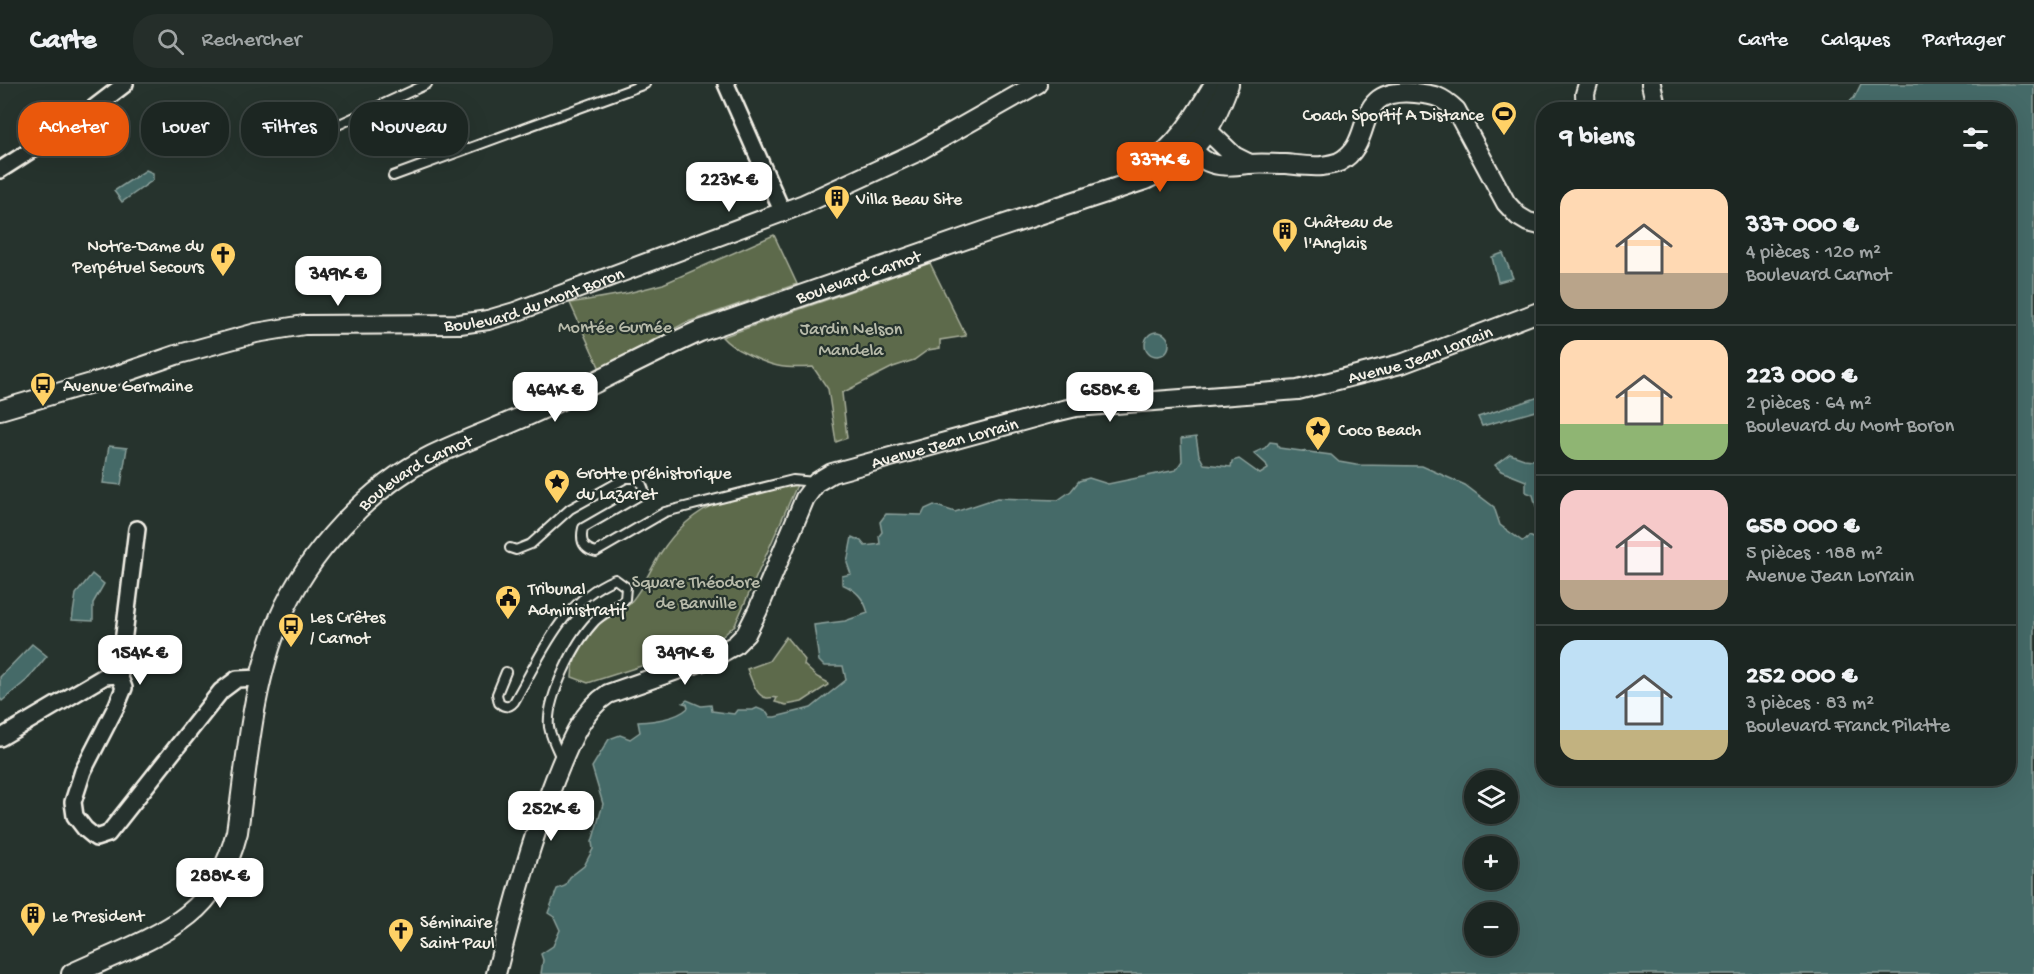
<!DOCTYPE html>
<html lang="fr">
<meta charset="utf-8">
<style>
body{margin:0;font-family:"Gochi Hand",sans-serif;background:#252e2a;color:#f1f3f6;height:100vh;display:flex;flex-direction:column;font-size:22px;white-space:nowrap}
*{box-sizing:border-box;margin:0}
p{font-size:20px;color:#a0a5a5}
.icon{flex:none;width:33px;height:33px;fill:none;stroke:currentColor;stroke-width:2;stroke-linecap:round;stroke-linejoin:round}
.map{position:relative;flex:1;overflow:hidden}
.side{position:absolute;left:1536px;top:18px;width:480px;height:684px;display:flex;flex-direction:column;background:#1c2622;border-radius:24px;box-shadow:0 6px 24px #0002,0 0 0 2px #3a4340}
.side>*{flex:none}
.banner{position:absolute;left:18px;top:18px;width:570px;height:54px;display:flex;gap:12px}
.fabs{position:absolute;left:1464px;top:686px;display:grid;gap:12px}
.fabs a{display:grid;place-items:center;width:54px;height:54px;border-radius:50%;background:#1c2622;box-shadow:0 6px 24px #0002,0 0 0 2px #3a4340;font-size:30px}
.price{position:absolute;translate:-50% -51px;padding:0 14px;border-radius:12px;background:#fff;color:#222;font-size:20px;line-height:39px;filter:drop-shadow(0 2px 3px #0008)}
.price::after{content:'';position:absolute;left:50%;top:36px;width:18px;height:14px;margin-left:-9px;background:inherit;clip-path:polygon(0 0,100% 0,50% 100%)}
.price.on{background:#ea580c;color:#fff}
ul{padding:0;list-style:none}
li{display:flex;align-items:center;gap:18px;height:150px;padding:0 24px}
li+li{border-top:2px solid #3a4340}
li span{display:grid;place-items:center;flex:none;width:168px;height:120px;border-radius:18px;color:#555}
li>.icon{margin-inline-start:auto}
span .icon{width:72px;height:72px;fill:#fffc;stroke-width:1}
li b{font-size:26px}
h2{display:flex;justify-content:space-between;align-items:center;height:72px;padding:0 24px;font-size:26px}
.tag{padding:0 21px;border-radius:24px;background:#1c2622;box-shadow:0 6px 24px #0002,0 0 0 2px #3a4340;font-size:21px;line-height:54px}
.tag.on{background:#ea580c;color:#fff}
header{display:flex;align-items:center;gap:36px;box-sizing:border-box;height:84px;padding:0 30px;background:#1c2622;border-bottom:2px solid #3a4340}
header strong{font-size:28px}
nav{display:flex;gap:33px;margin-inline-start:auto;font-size:21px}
.search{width:420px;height:54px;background:#252e2a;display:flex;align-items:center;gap:15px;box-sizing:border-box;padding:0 21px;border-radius:24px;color:#a0a5a5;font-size:22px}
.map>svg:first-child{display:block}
.green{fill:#5d6a4c;stroke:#a8ae9a;stroke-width:1.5}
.water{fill:#456a67;stroke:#8ba09b;stroke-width:1.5;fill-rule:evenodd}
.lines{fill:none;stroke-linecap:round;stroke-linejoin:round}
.service-casing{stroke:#f4f1e8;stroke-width:12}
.minor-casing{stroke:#f4f1e8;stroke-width:20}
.tertiary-casing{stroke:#f4f1e8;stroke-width:22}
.secondary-casing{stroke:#f4f1e8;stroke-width:24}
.service{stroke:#26332d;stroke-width:8}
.minor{stroke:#26332d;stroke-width:15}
.tertiary{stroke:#26332d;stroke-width:18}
.secondary{stroke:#26332d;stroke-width:20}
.labels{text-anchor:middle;stroke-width:4.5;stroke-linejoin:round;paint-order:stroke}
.poi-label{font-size:18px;fill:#f4f1e8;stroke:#26332d;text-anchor:start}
.street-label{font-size:18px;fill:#f4f1e8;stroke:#26332d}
.park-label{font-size:18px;fill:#b8bbaa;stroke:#26332d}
</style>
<header>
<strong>Carte</strong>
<div class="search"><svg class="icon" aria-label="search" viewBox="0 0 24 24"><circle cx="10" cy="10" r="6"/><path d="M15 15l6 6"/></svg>Rechercher</div>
<nav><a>Carte</a><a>Calques</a><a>Partager</a></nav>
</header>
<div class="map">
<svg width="2034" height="890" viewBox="0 0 2034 890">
<rect width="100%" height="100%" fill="#26332d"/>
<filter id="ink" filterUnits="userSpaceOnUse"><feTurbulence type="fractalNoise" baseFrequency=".0167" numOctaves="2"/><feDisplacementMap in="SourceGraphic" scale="12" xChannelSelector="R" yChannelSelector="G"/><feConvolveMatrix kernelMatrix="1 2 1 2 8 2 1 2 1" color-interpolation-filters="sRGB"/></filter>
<g filter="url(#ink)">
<!-- green -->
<g class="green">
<polygon points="774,151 797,200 685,239 600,285 570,219 628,209 663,200"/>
<path d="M930 179 966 252 940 256V264L928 266 914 276 893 283 842 309 847 354 836 358 828 305 813 283C783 285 772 283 745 269 736 265 729 261 722 253Z"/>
<path d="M797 401 735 541 723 552 707 561 588 599 572 593C572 575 586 549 601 538 609 533 618 530 625 524 639 512 650 486 660 470 695 415 737 409 797 401Z"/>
<path d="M786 553 805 576 804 581 817 593 827 598 828 601 802 618 786 621 775 618 777 614C774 613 770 614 767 614 756 613 751 594 747 585L769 577Z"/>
</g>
<!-- water -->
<g class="water">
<path d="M1861 0H2034V890H541L543 876 541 870 553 862 560 846 554 833 548 829 557 805 565 802 570 793 584 782 593 765 592 758 603 720 592 683 609 655 620 651 630 655 640 648 638 638C654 637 676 635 688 624L687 620 683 619 687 616 701 622 711 621 712 627 734 630 737 626H753L757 624 767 628 770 633H775L811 624 846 596 843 582H824L819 577 814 541 845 537 868 529C864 514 856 506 842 500V492L851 490 847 479 852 453 861 457 865 462 880 460 879 452 882 448 880 438 886 430 922 431 925 425 934 421 955 428 997 414 1058 416 1071 407 1079 397 1089 394 1108 400 1176 386 1182 377 1181 355 1196 353 1199 371 1204 380 1231 383 1232 377 1239 375 1260 390 1268 385 1266 380 1254 369 1265 364 1270 358 1277 359 1279 364 1331 371 1339 378 1356 381 1422 382 1465 401 1494 423 1500 441 1522 457 1526 456 1529 452 1543 458 1544 694H2008V26L1838 25 1854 14ZM1474 696H1508V729H1474ZM1474 762H1508V795H1474ZM1474 828H1508V861H1474Z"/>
<polygon points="146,86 153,89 153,96 122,118 114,107"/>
<polygon points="1503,169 1513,194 1498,198 1492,173"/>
<circle cx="1157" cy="260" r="12"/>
<polygon points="1542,312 1543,325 1482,342 1478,333"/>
<polygon points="109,362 127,364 121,401 103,399"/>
<polygon points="1510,370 1524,375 1543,377 1543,432 1536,422 1533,411 1526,408 1526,397 1501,387 1495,381"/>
<polygon points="92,490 104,500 93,519 93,537 72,536 76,510"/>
<polygon points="32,560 47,572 27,596 2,617 0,614 0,593"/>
</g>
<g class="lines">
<defs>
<g id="service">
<polyline points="301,67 307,55 427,0"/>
<polyline points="393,92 645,0"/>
<path d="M510 464 516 466 531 460 570 425 626 394H635L640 396 644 406 642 410 583 444C580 457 583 465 596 468L665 428 793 396 815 398"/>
<path d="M506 588 497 610 499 619C504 623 509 624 514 618 542 571 560 518 615 495L626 503 625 515C616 522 604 529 595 537 575 558 546 614 549 643 551 654 556 663 561 674"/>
</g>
<g id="minor">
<polyline points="726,0 783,129"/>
<polyline points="0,86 78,36 125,0"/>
<polyline points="137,445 119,591 124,604 117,621 83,687 73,718 75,732 85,745 96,754 108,750 221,607 237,595 261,594"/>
<polyline points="0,654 105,592 119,591"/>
</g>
<g id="tertiary">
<polyline points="1651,0 1657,26"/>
<polyline points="1586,26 1585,10 1588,0"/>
<path d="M1250 80 1234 72 1207 46 1188 45C1191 59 1194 72 1208 78 1222 84 1235 81 1249 80 1261 79 1273 80 1285 80 1297 81 1310 83 1322 82 1328 81 1334 80 1339 78 1379 57 1348 3 1415 9 1435 11 1441 12 1456 26L1506 119 1518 132 1528 138 1544 142"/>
<path id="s1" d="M0 326 112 293 176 271 256 249 304 241 460 240 488 236 515 228 804 120 917 68 1037 0"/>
<path id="s2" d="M496 890C513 824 530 759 555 695 567 666 580 628 608 610L714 573 735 561 746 550 758 526 805 414 817 398 832 389 1055 328 1076 323 1298 306 1404 279 1544 226"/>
</g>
<g id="secondary">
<path d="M1143 87C1178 62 1194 36 1215 0"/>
<path id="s3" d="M72 890C106 874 160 854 188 831 215 810 229 779 237 748 247 678 252 600 280 534 307 470 369 403 432 372 469 354 508 341 545 323 597 298 647 271 700 247L990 146 1145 95C1195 72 1210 50 1228 0"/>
</g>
</defs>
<!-- service casing -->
<use href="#service" class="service-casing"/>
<!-- minor casing -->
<use href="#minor" class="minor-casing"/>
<!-- tertiary casing -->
<use href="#tertiary" class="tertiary-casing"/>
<!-- secondary casing -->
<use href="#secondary" class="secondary-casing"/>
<!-- service -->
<use href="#service" class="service"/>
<!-- minor -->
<use href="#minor" class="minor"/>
<!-- tertiary -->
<use href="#tertiary" class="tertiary"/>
<!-- secondary -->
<use href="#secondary" class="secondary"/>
</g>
</g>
<!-- icons -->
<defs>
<symbol id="stadium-pin" viewBox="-11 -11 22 30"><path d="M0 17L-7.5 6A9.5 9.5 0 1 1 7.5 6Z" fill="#ffd166" stroke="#26332d"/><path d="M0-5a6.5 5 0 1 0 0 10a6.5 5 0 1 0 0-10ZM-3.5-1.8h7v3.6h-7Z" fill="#111"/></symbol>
<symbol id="building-pin" viewBox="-11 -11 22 30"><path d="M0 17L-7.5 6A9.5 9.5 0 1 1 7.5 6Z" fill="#ffd166" stroke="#26332d"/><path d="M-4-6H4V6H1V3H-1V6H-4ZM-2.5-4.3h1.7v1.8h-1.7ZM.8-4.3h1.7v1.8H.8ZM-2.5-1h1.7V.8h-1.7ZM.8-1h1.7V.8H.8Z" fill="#111"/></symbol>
<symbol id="church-pin" viewBox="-11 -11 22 30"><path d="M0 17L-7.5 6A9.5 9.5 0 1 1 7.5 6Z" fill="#ffd166" stroke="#26332d"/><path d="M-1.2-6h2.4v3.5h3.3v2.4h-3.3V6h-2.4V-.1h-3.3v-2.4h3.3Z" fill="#111"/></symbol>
<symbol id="bus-pin" viewBox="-11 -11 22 30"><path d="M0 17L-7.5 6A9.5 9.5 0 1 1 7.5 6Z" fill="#ffd166" stroke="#26332d"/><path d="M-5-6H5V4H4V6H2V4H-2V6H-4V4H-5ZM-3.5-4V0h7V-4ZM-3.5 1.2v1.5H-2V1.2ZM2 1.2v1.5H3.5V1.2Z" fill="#111"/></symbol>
<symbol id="sight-pin" viewBox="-11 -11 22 30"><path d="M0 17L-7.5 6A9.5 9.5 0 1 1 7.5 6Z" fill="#ffd166" stroke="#26332d"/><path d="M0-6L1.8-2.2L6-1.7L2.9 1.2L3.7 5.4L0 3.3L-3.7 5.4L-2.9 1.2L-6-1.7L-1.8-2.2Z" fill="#111"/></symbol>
<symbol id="civic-pin" viewBox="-11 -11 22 30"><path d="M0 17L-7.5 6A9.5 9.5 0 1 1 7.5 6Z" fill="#ffd166" stroke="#26332d"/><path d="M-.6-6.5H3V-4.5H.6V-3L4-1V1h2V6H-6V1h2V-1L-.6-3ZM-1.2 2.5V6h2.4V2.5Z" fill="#111"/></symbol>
</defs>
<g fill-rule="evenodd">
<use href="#stadium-pin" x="1489" y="15" width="30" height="40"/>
<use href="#building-pin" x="822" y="99" width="30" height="40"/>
<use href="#building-pin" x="1270" y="132" width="30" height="40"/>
<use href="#church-pin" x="208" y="156" width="30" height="40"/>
<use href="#bus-pin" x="28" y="286" width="30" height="40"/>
<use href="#sight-pin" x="1303" y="330" width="30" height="40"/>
<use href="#sight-pin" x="542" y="383" width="30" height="40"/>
<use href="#civic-pin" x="493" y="499" width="30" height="40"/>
<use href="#bus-pin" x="276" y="527" width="30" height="40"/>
<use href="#building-pin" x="18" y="816" width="30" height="40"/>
<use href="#church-pin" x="386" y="832" width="30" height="40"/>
</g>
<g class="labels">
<!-- poi labels -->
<g class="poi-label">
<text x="1484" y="36" text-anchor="end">Coach Sportif A Distance</text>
<text x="856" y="120">Villa Beau Site</text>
<text x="1304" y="143">Château de<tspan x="1304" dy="21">l'Anglais</tspan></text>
<text x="204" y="167" text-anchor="end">Notre-Dame du<tspan x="204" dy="21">Perpétuel Secours</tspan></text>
<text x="63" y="307">Avenue Germaine</text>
<text x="1338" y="351">Coco Beach</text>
<text x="576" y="394">Grotte préhistorique<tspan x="576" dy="21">du Lazaret</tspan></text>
<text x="528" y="510">Tribunal<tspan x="528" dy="21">Administratif</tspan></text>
<text x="310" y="538">Les Crêtes<tspan x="310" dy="21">/ Carnot</tspan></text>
<text x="52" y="837">Le President</text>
<text x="420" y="843">Séminaire<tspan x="420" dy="21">Saint Paul</tspan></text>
</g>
<!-- street labels -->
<g class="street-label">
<text dy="6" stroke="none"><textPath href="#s3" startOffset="1137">Boulevard Carnot</textPath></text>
<text dy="6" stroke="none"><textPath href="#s1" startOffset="550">Boulevard du Mont Boron</textPath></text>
<text dy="6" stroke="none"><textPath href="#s2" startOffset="1246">Avenue Jean Lorrain</textPath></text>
<text dy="6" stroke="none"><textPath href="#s2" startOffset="760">Avenue Jean Lorrain</textPath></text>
<text dy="6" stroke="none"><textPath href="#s3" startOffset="651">Boulevard Carnot</textPath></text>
</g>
<!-- park labels -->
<g class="park-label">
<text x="615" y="248">Montée Gurnée</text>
<text x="851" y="250">Jardin Nelson<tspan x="851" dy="21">Mandela</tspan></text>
<text x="696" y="503">Square Théodore<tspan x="696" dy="21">de Banville</tspan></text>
</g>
</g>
</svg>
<div class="fabs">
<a><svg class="icon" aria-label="layers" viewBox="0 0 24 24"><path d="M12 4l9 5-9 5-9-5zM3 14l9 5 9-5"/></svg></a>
<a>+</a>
<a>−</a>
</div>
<b class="price on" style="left:1160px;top:109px">337K €</b>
<b class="price" style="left:729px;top:129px">223K €</b>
<b class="price" style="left:338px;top:223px">349K €</b>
<b class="price" style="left:555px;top:339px">464K €</b>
<b class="price" style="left:1110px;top:339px">658K €</b>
<b class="price" style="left:140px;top:602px">154K €</b>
<b class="price" style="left:685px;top:602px">349K €</b>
<b class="price" style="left:551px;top:758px">252K €</b>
<b class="price" style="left:220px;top:825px">288K €</b>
<div class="banner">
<a class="tag on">Acheter</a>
<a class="tag">Louer</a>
<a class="tag">Filtres</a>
<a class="tag">Nouveau</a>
</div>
<section class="side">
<h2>9 biens<svg class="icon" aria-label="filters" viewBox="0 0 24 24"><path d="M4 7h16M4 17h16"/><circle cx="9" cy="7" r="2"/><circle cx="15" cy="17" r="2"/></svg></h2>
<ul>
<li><span style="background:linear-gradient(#ffd9b3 70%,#b9a48a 0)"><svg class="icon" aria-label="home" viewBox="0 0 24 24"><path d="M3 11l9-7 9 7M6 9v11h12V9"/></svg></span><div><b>337 000 €</b><p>4 pièces · 120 m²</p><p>Boulevard Carnot</p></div></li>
<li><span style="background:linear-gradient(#ffd9b3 70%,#8fb573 0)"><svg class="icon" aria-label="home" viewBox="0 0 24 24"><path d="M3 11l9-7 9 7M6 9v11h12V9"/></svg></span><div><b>223 000 €</b><p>2 pièces · 64 m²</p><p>Boulevard du Mont Boron</p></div></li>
<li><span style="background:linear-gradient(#f6c9c9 75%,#b9a48a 0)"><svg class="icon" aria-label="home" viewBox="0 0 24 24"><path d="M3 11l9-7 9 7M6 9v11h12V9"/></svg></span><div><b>658 000 €</b><p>5 pièces · 188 m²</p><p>Avenue Jean Lorrain</p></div></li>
<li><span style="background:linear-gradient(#bfe0f5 75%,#c2b280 0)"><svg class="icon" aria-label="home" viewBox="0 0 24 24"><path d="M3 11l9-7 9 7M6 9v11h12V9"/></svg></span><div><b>252 000 €</b><p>3 pièces · 83 m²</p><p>Boulevard Franck Pilatte</p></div></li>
</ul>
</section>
</div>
